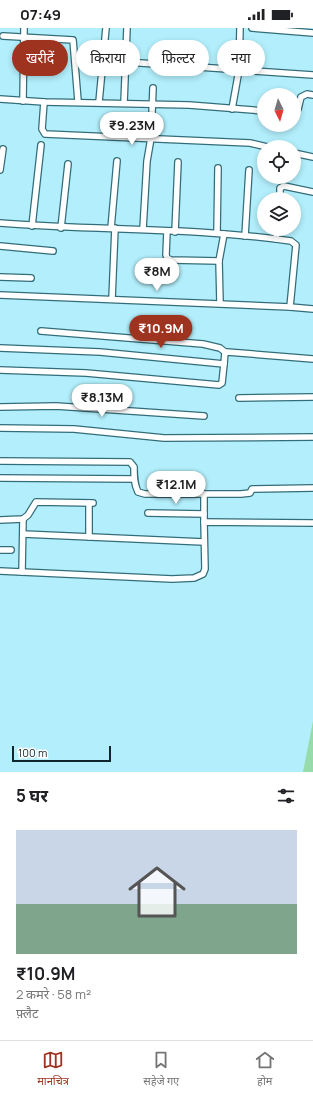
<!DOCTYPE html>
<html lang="hi">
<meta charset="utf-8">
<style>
body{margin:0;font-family:Manrope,"Noto Sans Devanagari",sans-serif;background:#f2f2f2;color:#202124;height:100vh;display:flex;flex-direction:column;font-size:15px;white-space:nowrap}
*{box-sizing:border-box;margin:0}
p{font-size:13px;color:#757577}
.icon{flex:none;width:22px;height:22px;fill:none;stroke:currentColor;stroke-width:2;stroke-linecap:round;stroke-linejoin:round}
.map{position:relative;height:744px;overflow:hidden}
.drawer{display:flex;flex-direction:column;background:#fff;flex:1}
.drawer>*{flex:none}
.hud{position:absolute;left:12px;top:12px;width:289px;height:36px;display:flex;gap:8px}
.needle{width:26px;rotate:175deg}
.fabs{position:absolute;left:257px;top:60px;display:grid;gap:8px}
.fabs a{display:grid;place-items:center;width:44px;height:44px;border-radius:50%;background:#fff;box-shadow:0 2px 6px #0003;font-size:20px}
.scale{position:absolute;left:12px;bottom:10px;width:99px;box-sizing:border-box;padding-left:4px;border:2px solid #0f272c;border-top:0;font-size:11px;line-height:14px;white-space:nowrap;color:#0f272c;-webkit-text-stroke:3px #fff;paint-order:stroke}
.price{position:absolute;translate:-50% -34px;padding:0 9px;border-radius:14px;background:#fff;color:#222;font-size:13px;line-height:26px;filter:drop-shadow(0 1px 2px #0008)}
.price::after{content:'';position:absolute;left:50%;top:24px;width:12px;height:9px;margin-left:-6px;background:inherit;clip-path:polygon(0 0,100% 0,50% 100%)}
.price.active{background:#9e3420;color:#fff}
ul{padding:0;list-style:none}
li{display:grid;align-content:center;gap:8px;height:212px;padding:0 16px}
li span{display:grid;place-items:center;height:124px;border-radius:0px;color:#555}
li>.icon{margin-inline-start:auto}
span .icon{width:72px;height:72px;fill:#fffc;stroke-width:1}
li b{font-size:17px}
h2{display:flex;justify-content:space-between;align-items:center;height:48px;padding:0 16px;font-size:17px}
.chip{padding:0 14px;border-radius:18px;background:#fff;box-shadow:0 2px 6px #0003;font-size:14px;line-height:36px}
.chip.active{background:#9e3420;color:#fff}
.status{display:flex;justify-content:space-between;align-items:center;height:28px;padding:0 20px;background:#fff;direction:ltr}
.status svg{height:11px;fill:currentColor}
.tabs{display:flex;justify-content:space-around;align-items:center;height:56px;border-top:1px solid #e0e0e0;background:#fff;font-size:11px;color:#757577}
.tabs a{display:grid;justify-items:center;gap:2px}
.tabs .active{color:#9e3420}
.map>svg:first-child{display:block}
.green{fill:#97dbaa}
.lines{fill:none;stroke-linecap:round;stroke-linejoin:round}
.minor-casing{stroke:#336d79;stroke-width:8}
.minor{stroke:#fff;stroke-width:5.5}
</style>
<div class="status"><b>07:49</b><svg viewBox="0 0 49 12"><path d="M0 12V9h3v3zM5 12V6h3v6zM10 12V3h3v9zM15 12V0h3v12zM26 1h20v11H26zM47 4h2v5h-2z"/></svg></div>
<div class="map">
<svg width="313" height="744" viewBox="0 0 313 744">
<rect width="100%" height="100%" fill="#b2eefb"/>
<!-- green -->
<polygon class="green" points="313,693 313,744 303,744"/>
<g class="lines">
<defs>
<g id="minor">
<polyline points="252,0 313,5"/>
<polyline points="3,8 73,12 78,73"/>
<polyline points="103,35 126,34 313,47"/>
<polyline points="0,71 44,74 189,77 264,83"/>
<polyline points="23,73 24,0"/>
<polyline points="44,74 42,101 45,106 250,115 267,119"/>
<polyline points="99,74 106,0"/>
<polyline points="124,75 127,0"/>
<polyline points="232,81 239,42 240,0"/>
<polyline points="294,85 298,81 301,69 307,66 313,67"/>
<polyline points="294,125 313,129"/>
<polyline points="0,142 3,121"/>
<polyline points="280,171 280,160 284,158 313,164"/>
<path d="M0 195C97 203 195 199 291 213L296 217 290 279"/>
<polyline points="32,198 41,117"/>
<polyline points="61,200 68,136"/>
<polyline points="111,200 117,133"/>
<polyline points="143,201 147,133 151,110 153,60"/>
<polyline points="167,203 166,227 167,230 171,232 219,233 224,206"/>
<polyline points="175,204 178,134"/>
<polyline points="217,205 218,140"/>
<polyline points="245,208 249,142"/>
<polyline points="276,211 277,201"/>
<polyline points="0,218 53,223"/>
<polyline points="219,233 220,275"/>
<polyline points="0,249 31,250"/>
<polyline points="0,267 290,279 313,281"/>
<polyline points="112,271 115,200"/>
<polyline points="41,303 203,316 220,320 225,324"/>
<polyline points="0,320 100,324 224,336 225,324 227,324 313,331"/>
<polyline points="0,342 86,345 219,357 222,355 224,336"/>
<polyline points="239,370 313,369"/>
<polyline points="0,379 56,378 204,388"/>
<polyline points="0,400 74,401 164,410 313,409"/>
<path d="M0 433 130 434 134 439C134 448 134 456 138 464L145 466H241L250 465 252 461 313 460"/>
<polyline points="0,450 134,451"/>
<polyline points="204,466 204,494"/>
<polyline points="148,485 204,486"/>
<polyline points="0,492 23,491 28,487 36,474 93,475"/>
<polyline points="23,506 204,514"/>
<polyline points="89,509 89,475"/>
<polyline points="0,522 11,522"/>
<polyline points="0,543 172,551 194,550 203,546 205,541 204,494 313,495"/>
<polyline points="22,544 23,491"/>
</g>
</defs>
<!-- minor casing -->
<use href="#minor" class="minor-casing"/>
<!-- minor -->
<use href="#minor" class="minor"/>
</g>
</svg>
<div class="fabs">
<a><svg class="needle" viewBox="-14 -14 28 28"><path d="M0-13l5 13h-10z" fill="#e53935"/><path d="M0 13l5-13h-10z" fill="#757577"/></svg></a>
<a><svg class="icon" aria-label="locate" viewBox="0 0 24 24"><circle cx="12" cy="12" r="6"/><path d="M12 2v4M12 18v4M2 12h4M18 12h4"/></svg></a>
<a><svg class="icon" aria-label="layers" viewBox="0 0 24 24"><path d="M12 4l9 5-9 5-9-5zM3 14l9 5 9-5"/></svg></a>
</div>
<div class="scale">100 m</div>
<b class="price" style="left:132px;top:118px">₹9.23M</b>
<b class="price" style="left:157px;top:264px">₹8M</b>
<b class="price active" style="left:161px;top:321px">₹10.9M</b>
<b class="price" style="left:102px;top:390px">₹8.13M</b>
<b class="price" style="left:176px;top:477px">₹12.1M</b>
<div class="hud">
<a class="chip active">खरीदें</a>
<a class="chip">किराया</a>
<a class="chip">फ़िल्टर</a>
<a class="chip">नया</a>
</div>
</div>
<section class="drawer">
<h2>5 घर<svg class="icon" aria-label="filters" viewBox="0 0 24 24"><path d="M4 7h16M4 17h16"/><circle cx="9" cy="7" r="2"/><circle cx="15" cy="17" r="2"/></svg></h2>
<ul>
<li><span style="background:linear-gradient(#c9d6e8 60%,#7fa58c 0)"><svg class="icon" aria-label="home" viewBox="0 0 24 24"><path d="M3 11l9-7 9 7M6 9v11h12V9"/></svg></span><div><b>₹10.9M</b><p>2 कमरे · 58 m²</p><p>फ़्लैट</p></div></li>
</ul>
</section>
<nav class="tabs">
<a class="active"><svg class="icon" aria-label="map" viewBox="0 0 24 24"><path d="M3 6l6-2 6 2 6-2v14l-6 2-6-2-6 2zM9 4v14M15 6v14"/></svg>मानचित्र</a>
<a><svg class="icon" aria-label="saved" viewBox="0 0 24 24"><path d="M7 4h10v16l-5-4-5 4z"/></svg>सहेजे गए</a>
<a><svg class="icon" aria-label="home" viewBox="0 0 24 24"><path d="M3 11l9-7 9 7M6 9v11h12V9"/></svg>होम</a>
</nav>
